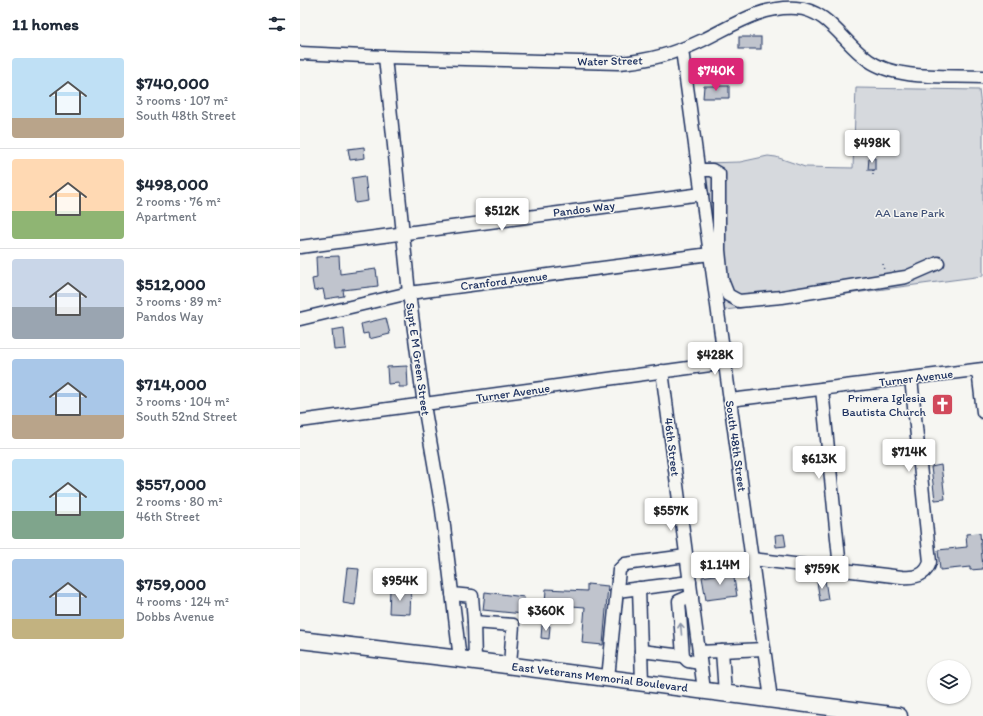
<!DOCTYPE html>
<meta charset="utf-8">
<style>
body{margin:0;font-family:Itim,sans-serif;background:#f6f6f7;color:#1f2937;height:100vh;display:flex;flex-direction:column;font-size:15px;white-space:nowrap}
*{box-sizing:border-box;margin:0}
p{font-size:13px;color:#747a83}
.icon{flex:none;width:22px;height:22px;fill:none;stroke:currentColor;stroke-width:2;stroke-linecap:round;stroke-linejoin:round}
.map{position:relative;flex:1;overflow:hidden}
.panel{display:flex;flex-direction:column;background:#fff;width:300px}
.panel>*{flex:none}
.controls{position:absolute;left:627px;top:660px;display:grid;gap:8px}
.controls a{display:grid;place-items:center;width:44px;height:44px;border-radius:50%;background:#fff;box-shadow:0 1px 3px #0004;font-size:20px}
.price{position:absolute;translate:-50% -34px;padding:0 9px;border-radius:4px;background:#fff;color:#222;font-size:13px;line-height:26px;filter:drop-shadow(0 1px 2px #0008)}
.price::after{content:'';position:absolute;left:50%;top:24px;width:12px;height:9px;margin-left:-6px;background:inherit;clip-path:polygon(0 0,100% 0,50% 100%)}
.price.on{background:#db2777;color:#fff}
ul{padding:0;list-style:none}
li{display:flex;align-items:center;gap:12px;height:100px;padding:0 12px}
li+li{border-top:1px solid #e0e1e3}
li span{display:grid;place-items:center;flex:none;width:112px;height:80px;border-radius:4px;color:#555}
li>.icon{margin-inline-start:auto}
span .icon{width:48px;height:48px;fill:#fffc;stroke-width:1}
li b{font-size:17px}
h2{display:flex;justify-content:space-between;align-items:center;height:48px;padding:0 12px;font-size:17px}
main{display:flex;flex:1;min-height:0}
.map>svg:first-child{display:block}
.green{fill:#d6d9dd;stroke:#78849e}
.building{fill:#c0c4cd;stroke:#1b2f5e}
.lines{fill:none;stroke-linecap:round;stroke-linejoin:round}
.minor-casing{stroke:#1b2f5e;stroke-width:15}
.major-casing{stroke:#1b2f5e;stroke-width:19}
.path{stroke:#1b2f5e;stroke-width:1.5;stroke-dasharray:1 3;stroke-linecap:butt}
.minor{stroke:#f6f6f2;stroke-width:12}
.major{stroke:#f6f6f2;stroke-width:16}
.oneway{stroke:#8892a8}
.labels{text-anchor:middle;stroke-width:3;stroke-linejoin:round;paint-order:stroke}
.street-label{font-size:12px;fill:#1b2f5e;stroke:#f6f6f2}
.park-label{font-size:12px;fill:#405177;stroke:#f6f6f2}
.poi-label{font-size:12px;fill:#1b2f5e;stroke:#f6f6f2;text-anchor:end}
</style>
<main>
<section class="panel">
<h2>11 homes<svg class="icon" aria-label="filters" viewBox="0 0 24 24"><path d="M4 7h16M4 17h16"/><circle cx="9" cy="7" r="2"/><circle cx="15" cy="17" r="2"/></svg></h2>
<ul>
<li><span style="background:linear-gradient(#bfe0f5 75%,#b9a48a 0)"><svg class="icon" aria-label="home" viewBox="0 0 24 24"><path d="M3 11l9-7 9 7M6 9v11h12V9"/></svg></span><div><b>$740,000</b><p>3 rooms · 107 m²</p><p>South 48th Street</p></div></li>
<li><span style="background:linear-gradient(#ffd9b3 65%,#8fb573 0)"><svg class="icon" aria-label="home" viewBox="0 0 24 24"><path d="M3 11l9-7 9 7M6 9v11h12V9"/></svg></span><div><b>$498,000</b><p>2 rooms · 76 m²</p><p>Apartment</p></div></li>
<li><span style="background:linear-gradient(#c9d6e8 60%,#9aa5b1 0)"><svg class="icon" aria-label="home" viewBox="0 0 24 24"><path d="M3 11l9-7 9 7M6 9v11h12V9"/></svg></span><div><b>$512,000</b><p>3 rooms · 89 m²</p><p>Pandos Way</p></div></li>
<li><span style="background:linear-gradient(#a9c7e8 70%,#b9a48a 0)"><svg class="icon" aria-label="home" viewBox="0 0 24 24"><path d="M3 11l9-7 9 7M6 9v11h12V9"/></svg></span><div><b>$714,000</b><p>3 rooms · 104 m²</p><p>South 52nd Street</p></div></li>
<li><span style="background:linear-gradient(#bfe0f5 65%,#7fa58c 0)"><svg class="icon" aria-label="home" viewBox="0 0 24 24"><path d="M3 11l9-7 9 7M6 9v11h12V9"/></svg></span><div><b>$557,000</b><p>2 rooms · 80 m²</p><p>46th Street</p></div></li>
<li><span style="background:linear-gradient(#a9c7e8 75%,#c2b280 0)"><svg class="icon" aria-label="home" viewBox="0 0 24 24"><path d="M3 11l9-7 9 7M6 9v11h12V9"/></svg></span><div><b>$759,000</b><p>4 rooms · 124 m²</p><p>Dobbs Avenue</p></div></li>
</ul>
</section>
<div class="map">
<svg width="683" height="716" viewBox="0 0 683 716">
<rect width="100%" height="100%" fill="#f6f6f2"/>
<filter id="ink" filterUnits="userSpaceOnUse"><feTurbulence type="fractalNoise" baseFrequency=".025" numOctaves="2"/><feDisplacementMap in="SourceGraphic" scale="8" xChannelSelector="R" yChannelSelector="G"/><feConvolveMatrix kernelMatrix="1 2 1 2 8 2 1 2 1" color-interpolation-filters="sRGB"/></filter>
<g filter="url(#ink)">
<!-- green -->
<polygon class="green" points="556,88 679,90 683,123 683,276 418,311 404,163 440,162 468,156 476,157 505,167 553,168"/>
<!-- building -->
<g class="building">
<rect x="439" y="37" width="22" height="12"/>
<polygon points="404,86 429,86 429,98 403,98"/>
<polygon points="64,147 65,158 50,160 48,149"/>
<polygon points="569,158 575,158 575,170 568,170"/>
<polygon points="65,176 68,201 55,203 52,178"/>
<polygon points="39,256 40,274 76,269 78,286 43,290 44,296 25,299 23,289 14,291 12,279 17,278 16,257"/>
<polygon points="86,318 90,334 69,339 68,333 63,334 61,324"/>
<polygon points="44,328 46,349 34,350 32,330"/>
<polygon points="107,366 108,387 99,387 99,383 88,384 87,367"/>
<polygon points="641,465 645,499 635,500 631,467"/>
<polygon points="680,533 683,569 670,570 670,567 640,570 638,550 667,547 666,534"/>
<polygon points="484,534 486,546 476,547 475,535"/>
<polygon points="47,568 59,569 55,605 43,603"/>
<polygon points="433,572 437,596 406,600 402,577"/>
<polygon points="525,580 528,599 520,601 517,582"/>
<polygon points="287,584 308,586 303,645 282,643 285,607 245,604 246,589 287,591"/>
<polygon points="90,589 111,590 110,614 89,613"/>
<polygon points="185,592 224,597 223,614 183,610"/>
<polygon points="242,625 250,626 249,639 241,638"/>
</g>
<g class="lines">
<defs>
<g id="minor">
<polyline points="382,50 471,699"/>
<path d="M0 53 85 57 319 63C349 61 376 53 403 40 434 25 461 6 496 8 529 10 543 43 568 60 597 81 649 75 683 77"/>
<polyline points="85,57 109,293 124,405 142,510 160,659"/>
<polyline points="398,170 412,170 419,174 419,250 422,280 428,295 439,301 482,297 606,277 638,263"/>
<polyline points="0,247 402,194"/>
<polyline points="0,319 109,293 410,254"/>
<polyline points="678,370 683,412"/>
<polyline points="362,371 404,690"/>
<polyline points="522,389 540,568"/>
<polyline points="430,400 683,369"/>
<polyline points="0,421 425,363"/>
<path d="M452 559 602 577C615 578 626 576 630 562L611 378"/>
<polyline points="339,588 342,682"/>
<polyline points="317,591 390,582"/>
<polyline points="152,594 172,596 174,622"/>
<polyline points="392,597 386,598 379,601 383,656 388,661 400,663"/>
<polyline points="341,651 383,656"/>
<polyline points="422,651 425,693"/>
<polyline points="399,652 464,649"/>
<polyline points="175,661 174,622 213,625 210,665"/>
<polyline points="308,678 319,570 325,564 386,556"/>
</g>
<polyline id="major" points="0,640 160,659 599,716"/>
</defs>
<!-- minor casing -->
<use href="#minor" class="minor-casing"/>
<!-- major casing -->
<use href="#major" class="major-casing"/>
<!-- path -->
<g class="path">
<polyline points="573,170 573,175"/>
<polyline points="583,264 584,271"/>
</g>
<!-- minor -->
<use href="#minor" class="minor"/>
<!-- major -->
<use href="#major" class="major"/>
</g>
<!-- one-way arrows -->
<defs><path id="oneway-shaft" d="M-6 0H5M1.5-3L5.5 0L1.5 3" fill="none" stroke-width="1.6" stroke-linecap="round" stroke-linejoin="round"/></defs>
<use class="oneway" href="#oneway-shaft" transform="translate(381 629) rotate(-95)"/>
</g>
<!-- icons -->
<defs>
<symbol id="church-square" viewBox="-11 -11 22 22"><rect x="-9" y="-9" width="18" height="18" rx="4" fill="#d1495b" stroke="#f6f6f2"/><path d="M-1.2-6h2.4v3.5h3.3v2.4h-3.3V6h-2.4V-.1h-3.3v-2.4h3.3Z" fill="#fff"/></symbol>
</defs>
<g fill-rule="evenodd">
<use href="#church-square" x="630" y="392" width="25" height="25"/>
</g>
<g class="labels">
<!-- street labels -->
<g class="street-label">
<text transform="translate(310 61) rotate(-1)" y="4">Water Street</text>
<text transform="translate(284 209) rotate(-7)" y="4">Pandos Way</text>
<text transform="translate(204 281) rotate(-7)" y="4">Cranford Avenue</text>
<text transform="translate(118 359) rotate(82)" y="4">Supt E M Green Street</text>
<text transform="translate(616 378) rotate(-7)" y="4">Turner Avenue</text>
<text transform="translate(213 393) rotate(-8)" y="4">Turner Avenue</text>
<text transform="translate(436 446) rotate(82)" y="4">South 48th Street</text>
<text transform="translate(372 447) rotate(83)" y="4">46th Street</text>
<text transform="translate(300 677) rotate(7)" y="4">East Veterans Memorial Boulevard</text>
</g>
<!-- park labels -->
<g class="park-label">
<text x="610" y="217">AA Lane Park</text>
</g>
<!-- poi labels -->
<g class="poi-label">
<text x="626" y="402">Primera Iglesia<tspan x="626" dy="14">Bautista Church</tspan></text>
</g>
</g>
</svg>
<div class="controls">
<a><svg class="icon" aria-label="layers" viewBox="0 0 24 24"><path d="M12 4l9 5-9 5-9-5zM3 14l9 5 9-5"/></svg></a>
</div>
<b class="price on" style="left:416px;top:92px">$740K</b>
<b class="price" style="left:572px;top:164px">$498K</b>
<b class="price" style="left:202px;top:232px">$512K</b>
<b class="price" style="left:415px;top:376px">$428K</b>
<b class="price" style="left:609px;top:473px">$714K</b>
<b class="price" style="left:519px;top:480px">$613K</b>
<b class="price" style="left:371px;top:532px">$557K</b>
<b class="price" style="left:420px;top:586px">$1.14M</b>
<b class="price" style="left:522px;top:590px">$759K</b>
<b class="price" style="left:100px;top:602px">$954K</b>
<b class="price" style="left:246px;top:632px">$360K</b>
</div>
</main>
